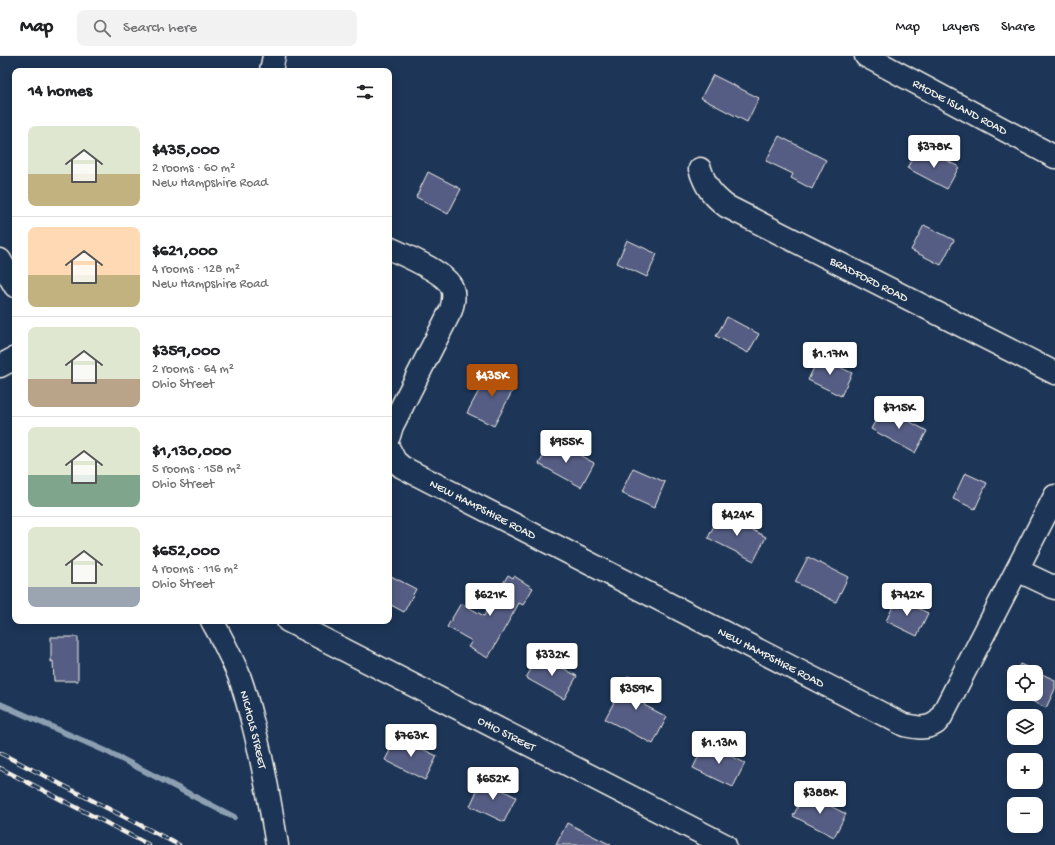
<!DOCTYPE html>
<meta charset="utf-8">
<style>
body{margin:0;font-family:"Gochi Hand",sans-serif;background:#f2f2f2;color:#202124;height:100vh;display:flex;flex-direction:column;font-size:15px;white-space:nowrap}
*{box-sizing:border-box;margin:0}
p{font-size:13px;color:#757577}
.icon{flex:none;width:22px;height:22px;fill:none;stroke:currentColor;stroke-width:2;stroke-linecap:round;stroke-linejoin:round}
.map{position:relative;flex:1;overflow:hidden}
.side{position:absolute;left:12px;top:12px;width:380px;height:556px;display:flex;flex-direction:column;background:#fff;border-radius:8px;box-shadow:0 2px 10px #0003}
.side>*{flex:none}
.fabs{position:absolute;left:1007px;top:609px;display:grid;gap:8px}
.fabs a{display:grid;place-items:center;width:36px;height:36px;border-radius:8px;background:#fff;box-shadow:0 2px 10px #0003;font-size:20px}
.price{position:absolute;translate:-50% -34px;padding:0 9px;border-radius:4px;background:#fff;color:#222;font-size:13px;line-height:26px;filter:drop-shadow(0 1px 2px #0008)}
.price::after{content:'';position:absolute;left:50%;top:24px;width:12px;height:9px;margin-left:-6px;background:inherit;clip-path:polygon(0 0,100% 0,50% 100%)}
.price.current{background:#b45309;color:#fff}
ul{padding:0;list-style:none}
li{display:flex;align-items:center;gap:12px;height:100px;padding:0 16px}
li+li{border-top:1px solid #e0e0e0}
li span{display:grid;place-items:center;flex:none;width:112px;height:80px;border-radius:8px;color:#555}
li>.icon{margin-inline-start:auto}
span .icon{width:48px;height:48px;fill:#fffc;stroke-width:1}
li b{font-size:17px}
h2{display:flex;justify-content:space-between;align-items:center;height:48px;padding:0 16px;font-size:17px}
header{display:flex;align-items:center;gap:24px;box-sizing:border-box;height:56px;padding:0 20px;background:#fff;border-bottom:1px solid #e0e0e0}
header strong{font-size:19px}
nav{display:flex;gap:22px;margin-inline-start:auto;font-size:14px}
.search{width:280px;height:36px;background:#f2f2f2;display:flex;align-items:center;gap:10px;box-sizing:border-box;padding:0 14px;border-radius:8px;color:#757577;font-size:15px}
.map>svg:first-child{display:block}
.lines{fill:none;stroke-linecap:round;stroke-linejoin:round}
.stream{stroke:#8ca0b1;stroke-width:6}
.building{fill:#545d84;stroke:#f4f1e8}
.minor-casing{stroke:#f4f1e8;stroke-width:25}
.tertiary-casing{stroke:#f4f1e8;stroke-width:25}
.minor{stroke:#1d3557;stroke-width:22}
.tertiary{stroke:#1d3557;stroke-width:22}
.rail-casing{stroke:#f4f1e8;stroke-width:4.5}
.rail{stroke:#1d3557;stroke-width:3;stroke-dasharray:9;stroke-linecap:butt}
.labels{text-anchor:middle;stroke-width:3.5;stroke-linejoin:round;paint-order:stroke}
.street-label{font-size:12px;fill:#f4f1e8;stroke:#1d3557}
</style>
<header>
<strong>Map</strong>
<div class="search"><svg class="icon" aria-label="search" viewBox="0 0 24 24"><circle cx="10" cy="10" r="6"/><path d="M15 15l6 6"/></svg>Search here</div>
<nav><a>Map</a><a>Layers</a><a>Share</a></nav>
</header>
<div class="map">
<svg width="1055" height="789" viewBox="0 0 1055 789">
<rect width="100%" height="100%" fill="#1d3557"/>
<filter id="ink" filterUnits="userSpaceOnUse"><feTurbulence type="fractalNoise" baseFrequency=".025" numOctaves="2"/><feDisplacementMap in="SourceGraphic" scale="8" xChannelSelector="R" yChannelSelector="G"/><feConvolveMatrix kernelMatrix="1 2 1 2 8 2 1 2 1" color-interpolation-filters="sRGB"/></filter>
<g filter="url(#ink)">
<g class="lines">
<!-- stream -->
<polyline class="stream" points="0,648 108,696 234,761"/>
</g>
<!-- building -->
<g class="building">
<polygon points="713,19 759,42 747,66 701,42"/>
<polygon points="779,80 826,104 812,133 791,122 793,118 766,105"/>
<polygon points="929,95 959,111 947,133 907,112 916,96 926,102"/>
<polygon points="428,116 461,133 448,158 416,141"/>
<polygon points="924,169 954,184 941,209 911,194"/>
<polygon points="627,184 657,198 647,221 617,207"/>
<polygon points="727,261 759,278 748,297 716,280"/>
<polygon points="819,301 852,317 841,340 808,324"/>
<polygon points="490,314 516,328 494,370 467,357"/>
<polygon points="883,351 927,375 915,397 871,373"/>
<polygon points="552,384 594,407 581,431 539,408"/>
<polygon points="633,412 665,426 654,452 621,437"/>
<polygon points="965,417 987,427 975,453 953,443"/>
<polygon points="720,457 766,481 754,505 708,482"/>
<polygon points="808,501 848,521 836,546 795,526"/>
<polygon points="389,519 416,533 404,556 389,548"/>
<polygon points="508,519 513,522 514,520 533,532 523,549 519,547 488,602 468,591 472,585 447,571 461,547 484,560"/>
<polygon points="897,542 928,557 917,580 886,565"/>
<polygon points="51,581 78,581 78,625 54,625 53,605 51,606"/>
<polygon points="539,599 577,620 564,643 526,622"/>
<polygon points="1020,608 1055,624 1055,633 1046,652 1018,638 1036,638 1036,616 1016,616"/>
<polygon points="628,620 653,632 644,649 667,661 653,688 605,663"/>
<polygon points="1014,620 1014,636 1008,633"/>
<polygon points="397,681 437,700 425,724 385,704"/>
<polygon points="705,687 745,707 733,731 693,712"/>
<polygon points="482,724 516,741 504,766 470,750"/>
<polygon points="805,737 846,758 834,781 793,760"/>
<polygon points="567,767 611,789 556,789"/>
</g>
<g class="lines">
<defs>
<g id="minor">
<path id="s1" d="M866 0 1055 101"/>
<polyline points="271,15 274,0"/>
<path id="s2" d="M700 113C706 131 711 138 726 150L1055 317"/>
<path d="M389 192C404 199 447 217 452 232 455 240 453 247 451 254L392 370 389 380"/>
<polyline points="0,310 15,302"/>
<path id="s3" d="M389 393 395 405 402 411 904 669C914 671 926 674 936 667 938 665 941 662 942 659L1055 440"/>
<polyline points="1017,514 1055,532"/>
<path id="s4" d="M288 565 725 789"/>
</g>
<g id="tertiary">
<polyline points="0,204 15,230"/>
<path id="s5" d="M212 565C222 582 230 599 238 617 244 632 248 648 252 664 263 705 270 747 277 789"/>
</g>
</defs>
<!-- minor casing -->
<use href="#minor" class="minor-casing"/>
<!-- tertiary casing -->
<use href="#tertiary" class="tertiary-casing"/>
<!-- minor -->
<use href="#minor" class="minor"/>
<!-- tertiary -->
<use href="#tertiary" class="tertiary"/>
<defs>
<g id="rail">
<polyline points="0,697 179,789"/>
<polyline points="0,712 149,789"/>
</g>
</defs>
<!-- rail casing -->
<use href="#rail" class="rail-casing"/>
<!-- rail -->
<use href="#rail" class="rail"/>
</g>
</g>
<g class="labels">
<!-- street labels -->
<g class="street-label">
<text dy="4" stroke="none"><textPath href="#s1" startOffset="107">RHODE ISLAND ROAD</textPath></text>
<text dy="4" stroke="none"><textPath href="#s2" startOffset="207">BRADFORD ROAD</textPath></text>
<text dy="4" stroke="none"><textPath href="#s3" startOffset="114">NEW HAMPSHIRE ROAD</textPath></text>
<text dy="4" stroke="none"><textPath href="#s3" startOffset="438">NEW HAMPSHIRE ROAD</textPath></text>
<text dy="4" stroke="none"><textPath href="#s5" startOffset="117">NICHOLS STREET</textPath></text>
<text dy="4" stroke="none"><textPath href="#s4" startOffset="246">OHIO STREET</textPath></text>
</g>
</g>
</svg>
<div class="fabs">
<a><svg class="icon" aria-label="locate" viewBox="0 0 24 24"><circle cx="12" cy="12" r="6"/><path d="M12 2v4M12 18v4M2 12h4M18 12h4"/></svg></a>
<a><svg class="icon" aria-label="layers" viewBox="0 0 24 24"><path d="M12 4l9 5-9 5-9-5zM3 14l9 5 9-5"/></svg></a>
<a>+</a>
<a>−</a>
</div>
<b class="price" style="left:934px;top:113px">$378K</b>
<b class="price" style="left:830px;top:320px">$1.17M</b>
<b class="price current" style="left:492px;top:342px">$435K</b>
<b class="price" style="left:899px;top:374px">$715K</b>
<b class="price" style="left:566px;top:408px">$955K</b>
<b class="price" style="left:737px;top:481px">$424K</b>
<b class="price" style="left:490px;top:561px">$621K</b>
<b class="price" style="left:907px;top:561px">$742K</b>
<b class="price" style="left:552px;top:621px">$332K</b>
<b class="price" style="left:636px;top:655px">$359K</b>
<b class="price" style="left:411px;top:702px">$763K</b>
<b class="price" style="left:719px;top:709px">$1.13M</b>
<b class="price" style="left:493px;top:745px">$652K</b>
<b class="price" style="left:820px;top:759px">$388K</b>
<section class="side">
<h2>14 homes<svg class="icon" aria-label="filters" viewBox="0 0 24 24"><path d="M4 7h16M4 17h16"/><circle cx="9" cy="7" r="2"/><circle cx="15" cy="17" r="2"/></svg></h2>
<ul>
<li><span style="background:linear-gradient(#dfe7d0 60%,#c2b280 0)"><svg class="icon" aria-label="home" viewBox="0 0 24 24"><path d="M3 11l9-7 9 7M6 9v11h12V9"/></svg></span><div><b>$435,000</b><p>2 rooms · 60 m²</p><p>New Hampshire Road</p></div></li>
<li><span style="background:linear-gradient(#ffd9b3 60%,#c2b280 0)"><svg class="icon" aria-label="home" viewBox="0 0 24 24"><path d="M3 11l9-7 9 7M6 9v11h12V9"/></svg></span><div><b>$621,000</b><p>4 rooms · 128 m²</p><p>New Hampshire Road</p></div></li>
<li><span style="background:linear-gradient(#dfe7d0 65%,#b9a48a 0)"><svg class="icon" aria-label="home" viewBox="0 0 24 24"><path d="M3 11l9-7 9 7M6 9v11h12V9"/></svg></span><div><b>$359,000</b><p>2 rooms · 64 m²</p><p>Ohio Street</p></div></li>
<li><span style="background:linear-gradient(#dfe7d0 60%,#7fa58c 0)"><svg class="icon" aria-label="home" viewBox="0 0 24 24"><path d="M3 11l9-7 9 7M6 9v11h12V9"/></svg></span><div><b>$1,130,000</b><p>5 rooms · 158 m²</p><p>Ohio Street</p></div></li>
<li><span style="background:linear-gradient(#dfe7d0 75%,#9aa5b1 0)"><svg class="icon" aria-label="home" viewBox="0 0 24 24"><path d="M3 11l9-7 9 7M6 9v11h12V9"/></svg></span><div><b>$652,000</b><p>4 rooms · 116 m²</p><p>Ohio Street</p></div></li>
</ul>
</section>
</div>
